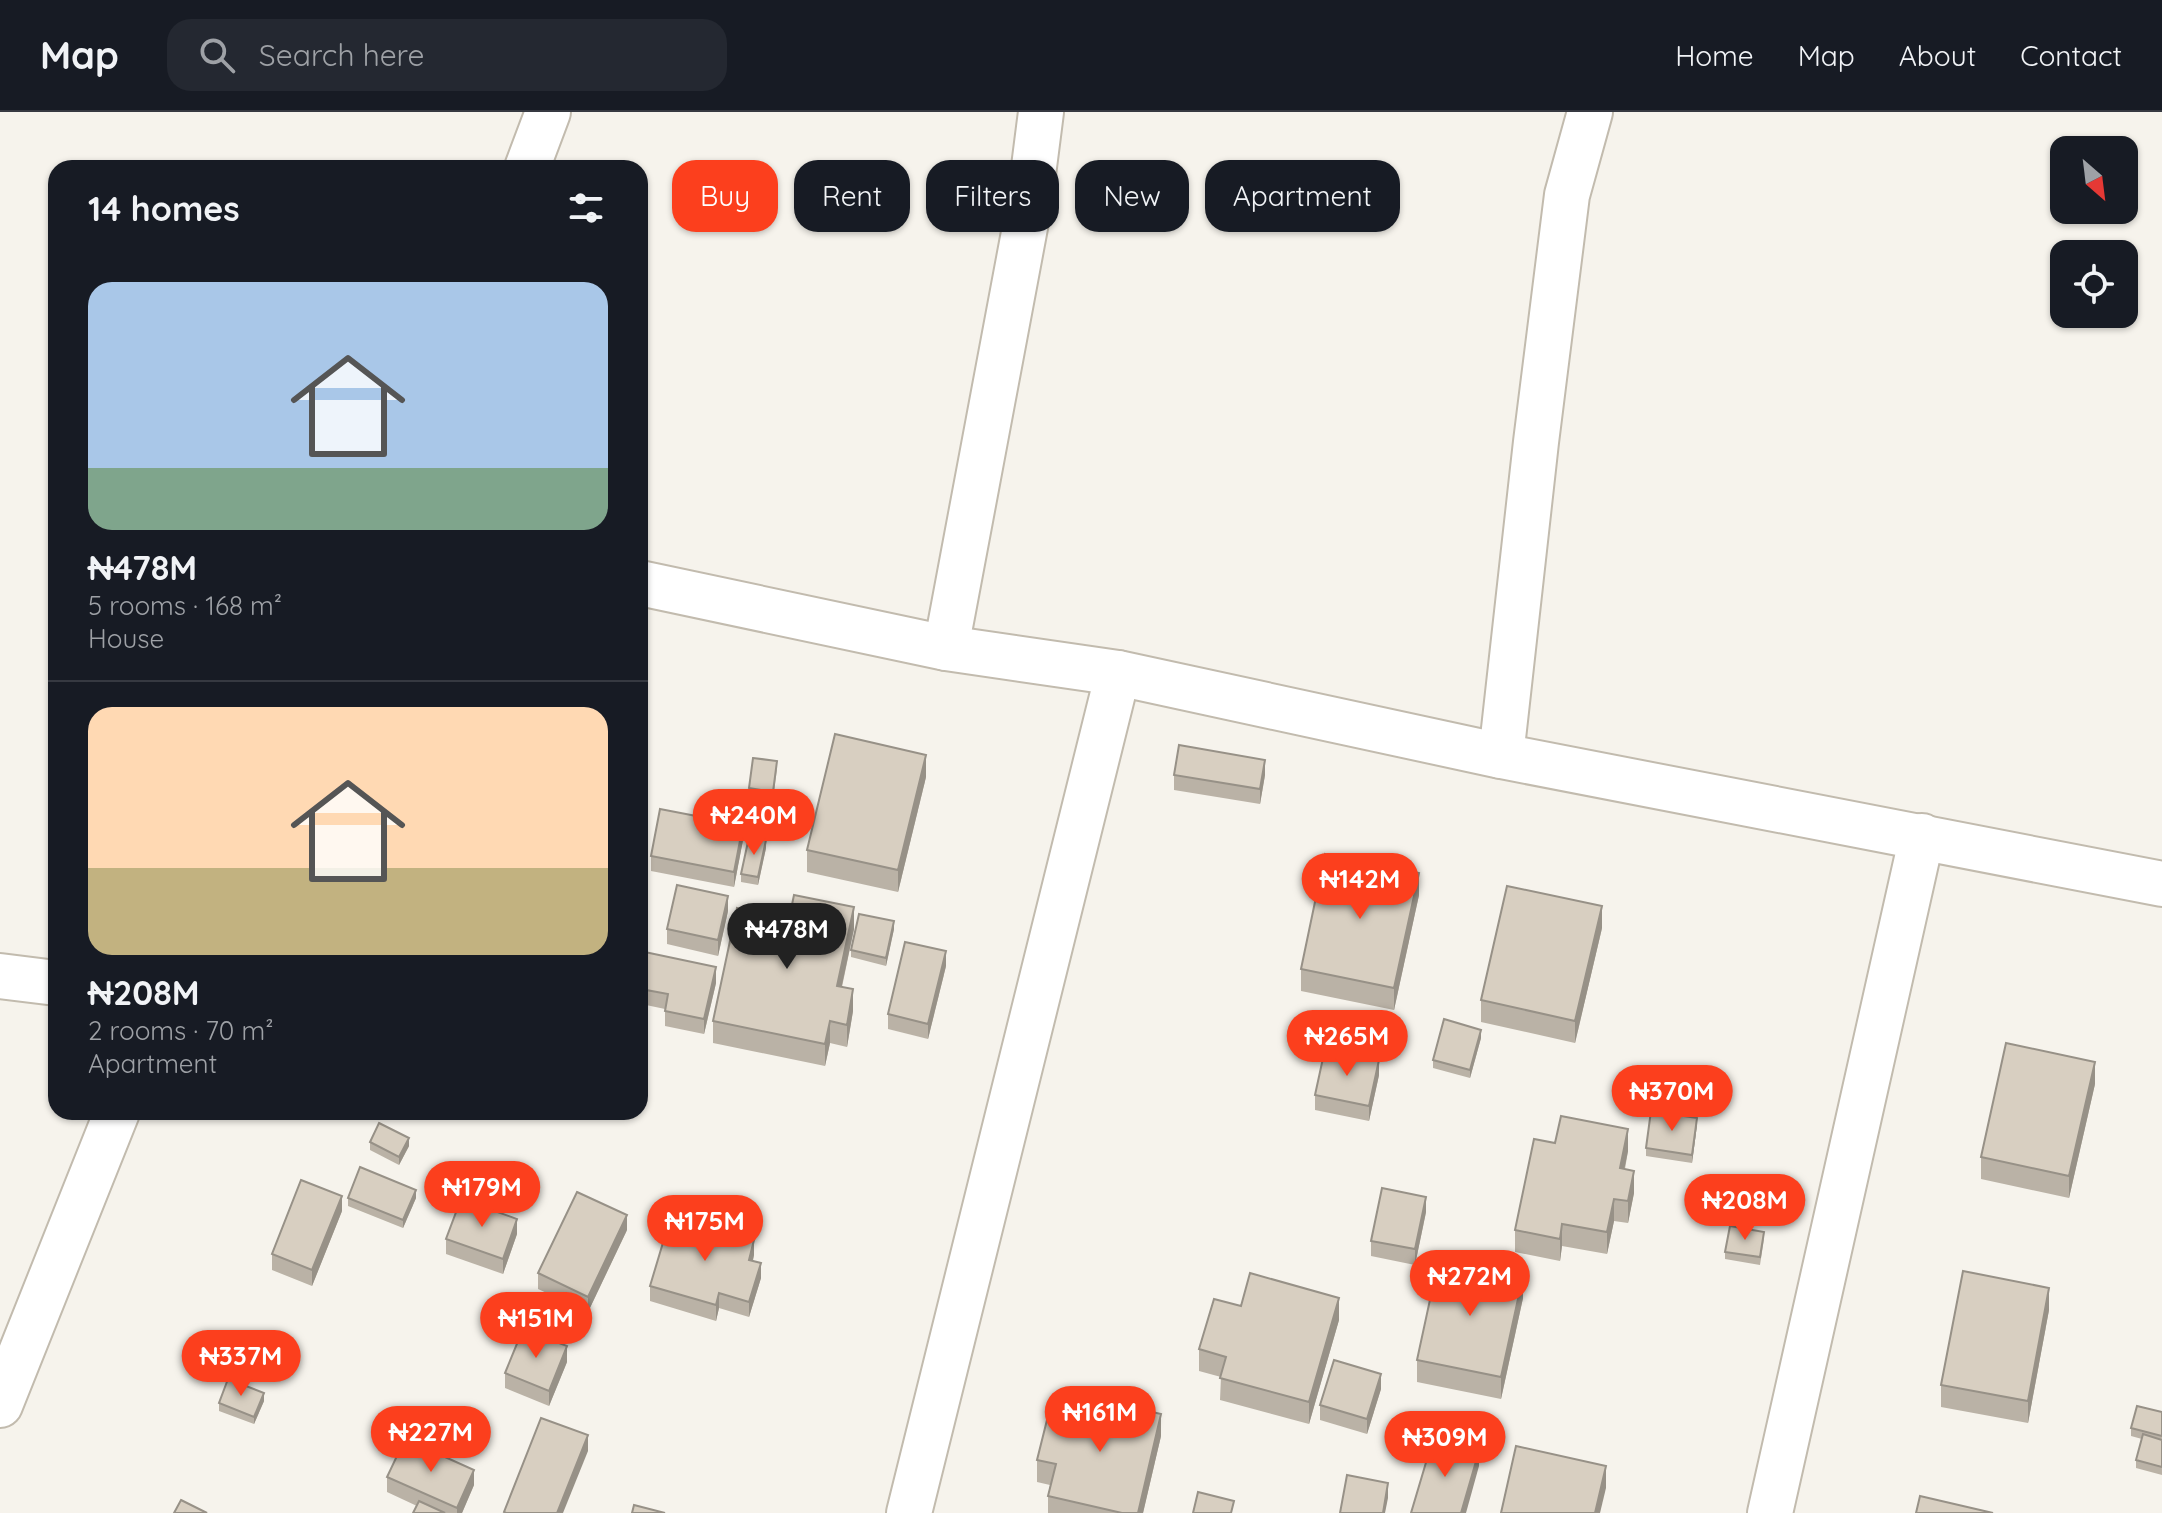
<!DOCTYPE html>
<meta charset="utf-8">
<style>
body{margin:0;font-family:Quicksand,sans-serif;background:#242831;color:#f1f3f6;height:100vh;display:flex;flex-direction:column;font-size:30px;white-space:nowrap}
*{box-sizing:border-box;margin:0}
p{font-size:26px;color:#9ea1a6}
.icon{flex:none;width:44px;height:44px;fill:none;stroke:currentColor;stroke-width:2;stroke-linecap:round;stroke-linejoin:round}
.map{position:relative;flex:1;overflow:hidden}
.drawer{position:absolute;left:48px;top:48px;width:600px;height:960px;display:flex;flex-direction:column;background:#171b24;border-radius:24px;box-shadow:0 2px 6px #0004}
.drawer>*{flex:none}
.top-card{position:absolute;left:672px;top:48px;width:760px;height:72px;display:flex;gap:16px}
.needle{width:52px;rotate:152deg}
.buttons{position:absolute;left:2050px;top:24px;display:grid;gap:16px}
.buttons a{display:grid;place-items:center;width:88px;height:88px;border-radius:16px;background:#171b24;box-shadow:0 2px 6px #0004;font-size:40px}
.price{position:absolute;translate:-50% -68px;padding:0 18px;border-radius:28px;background:#fc3f1d;color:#fff;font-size:26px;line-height:52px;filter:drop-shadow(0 2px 4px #0008)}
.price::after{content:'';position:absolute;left:50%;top:48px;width:24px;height:18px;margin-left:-12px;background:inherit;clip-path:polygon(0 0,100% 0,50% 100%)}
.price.on{background:#222;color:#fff}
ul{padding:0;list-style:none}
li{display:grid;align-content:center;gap:16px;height:424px;padding:0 40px}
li+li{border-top:2px solid #363941}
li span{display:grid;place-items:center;height:248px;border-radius:24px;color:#555}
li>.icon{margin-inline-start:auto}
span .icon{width:144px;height:144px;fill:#fffc;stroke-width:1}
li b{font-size:34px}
h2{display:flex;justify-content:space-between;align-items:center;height:96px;padding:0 40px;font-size:34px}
.chip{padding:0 28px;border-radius:24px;background:#171b24;box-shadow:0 2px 6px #0004;font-size:28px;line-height:72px}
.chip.on{background:#fc3f1d;color:#fff}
header{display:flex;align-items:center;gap:48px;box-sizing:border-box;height:112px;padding:0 40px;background:#171b24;border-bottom:2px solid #363941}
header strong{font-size:38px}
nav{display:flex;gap:44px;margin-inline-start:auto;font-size:28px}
.search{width:560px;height:72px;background:#242831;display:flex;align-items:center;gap:20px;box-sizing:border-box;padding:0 28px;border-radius:24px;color:#9ea1a6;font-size:30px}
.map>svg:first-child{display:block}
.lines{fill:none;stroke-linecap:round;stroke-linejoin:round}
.minor-casing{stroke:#c2bbae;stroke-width:48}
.tertiary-casing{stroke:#c2bbae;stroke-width:48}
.minor{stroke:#fff;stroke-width:44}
.tertiary{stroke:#fff;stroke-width:44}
.wall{fill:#bab2a6}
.shaded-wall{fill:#979187}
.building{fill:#d8cfc1;stroke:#979187;stroke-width:2}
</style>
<header>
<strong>Map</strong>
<div class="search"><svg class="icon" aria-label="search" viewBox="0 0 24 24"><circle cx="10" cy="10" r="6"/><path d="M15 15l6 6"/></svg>Search here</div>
<nav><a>Home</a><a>Map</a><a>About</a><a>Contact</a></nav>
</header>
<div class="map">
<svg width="2162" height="1401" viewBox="0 0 2162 1401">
<rect width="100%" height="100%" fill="#f6f3ec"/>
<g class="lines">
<defs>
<g id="minor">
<polyline points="527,56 548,0"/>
<polyline points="946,536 1029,94 1041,0"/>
<polyline points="1501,644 1536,330 1567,83 1590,0"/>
<polyline points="0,864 56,871"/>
<polyline points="909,1401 1118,561"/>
<polyline points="1770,1401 1922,724"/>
</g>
<g id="tertiary">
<polyline points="640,471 946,536 1118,561 1501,644 2162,772"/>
<polyline points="0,1293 117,1000"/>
</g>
</defs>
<!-- minor casing -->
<use href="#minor" class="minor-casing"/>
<!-- tertiary casing -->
<use href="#tertiary" class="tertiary-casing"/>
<!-- minor -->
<use href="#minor" class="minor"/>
<!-- tertiary -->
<use href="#tertiary" class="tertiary"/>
</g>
<!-- wall -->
<g class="wall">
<polygon points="777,657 773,687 749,684 749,676"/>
<polygon points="1174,663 1265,663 1260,692 1174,678"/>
<polygon points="926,665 898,780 807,760 807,738"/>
<polygon points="743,728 734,775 651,759 651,744"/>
<polygon points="766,736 758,773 741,770 741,762"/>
<polygon points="1419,783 1394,898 1301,879 1301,857"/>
<polygon points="728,799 718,844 667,832 667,817"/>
<polygon points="789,807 854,817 842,875 853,899 847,935 830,931 825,954 713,931 713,909"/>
<polygon points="1602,816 1575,931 1481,910 1481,888"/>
<polygon points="894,817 886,854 851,845 851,838"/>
<polygon points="640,839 716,871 704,922 665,914 665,897 646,893 642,909 640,908"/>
<polygon points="946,854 928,927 888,917 888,902"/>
<polygon points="1481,926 1470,966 1433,956 1433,948"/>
<polygon points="1379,963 1369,1009 1315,998 1315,983"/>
<polygon points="2095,972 2069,1086 1981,1067 1981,1045"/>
<polygon points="1697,1013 1692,1051 1646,1044 1646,1036"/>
<polygon points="370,1030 409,1034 399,1053 370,1038"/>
<polygon points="1555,1031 1628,1039 1625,1057 1634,1081 1628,1111 1614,1109 1607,1142 1562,1134 1560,1149 1515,1140 1515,1118"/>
<polygon points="348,1086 416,1086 403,1116 348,1094"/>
<polygon points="342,1099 312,1174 272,1158 272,1142"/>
<polygon points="1426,1100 1415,1153 1371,1144 1371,1129"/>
<polygon points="627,1118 588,1200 538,1177 538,1161"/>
<polygon points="517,1122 503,1162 446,1142 446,1127"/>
<polygon points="1764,1127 1760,1153 1725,1147 1725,1140"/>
<polygon points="754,1143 753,1149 761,1166 749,1205 719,1196 716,1209 650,1189 650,1174"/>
<polygon points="1523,1186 1501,1287 1417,1270 1417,1248"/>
<polygon points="1241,1194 1339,1208 1309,1312 1220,1288 1221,1265 1199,1259 1199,1237"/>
<polygon points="2049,1198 2028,1311 1941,1295 1941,1273"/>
<polygon points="567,1250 549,1294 505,1276 505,1261"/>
<polygon points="1381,1277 1367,1322 1320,1308 1320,1293"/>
<polygon points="264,1289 254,1312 219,1299 219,1291"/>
<polygon points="2162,1300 2162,1363 2136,1356 2136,1348 2142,1327 2131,1324 2131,1316"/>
<polygon points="1065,1308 1161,1324 1143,1401 1048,1401 1048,1384 1050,1373 1037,1370 1037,1348"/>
<polygon points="387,1365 474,1373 462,1401 413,1401 417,1394 387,1380"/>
</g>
<!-- shaded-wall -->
<g class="shaded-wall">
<polygon points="926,643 926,665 898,780 898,758"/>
<polygon points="1265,648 1265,663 1260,692 1260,677"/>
<polygon points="743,713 743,728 734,775 734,760"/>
<polygon points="766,728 766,736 758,773 758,765"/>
<polygon points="1419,761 1419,783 1394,898 1394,876"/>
<polygon points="728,784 728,799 718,844 718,828"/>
<polygon points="1602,794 1602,816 1575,931 1575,909"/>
<polygon points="854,795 854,817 837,896 837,874"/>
<polygon points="894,809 894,817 886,854 886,846"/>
<polygon points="946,839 946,854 928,927 928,912"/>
<polygon points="716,855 716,871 704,922 704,907"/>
<polygon points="853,877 853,899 847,935 847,913"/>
<polygon points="646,878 646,893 642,909 642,894"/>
<polygon points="830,909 830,931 825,954 825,932"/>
<polygon points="1481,918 1481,926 1470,966 1470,958"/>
<polygon points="1379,948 1379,963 1369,1009 1369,994"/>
<polygon points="2095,950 2095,972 2069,1086 2069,1064"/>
<polygon points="1697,1006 1697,1013 1692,1051 1692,1043"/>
<polygon points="1628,1017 1628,1039 1620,1078 1620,1056"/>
<polygon points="409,1026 409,1034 399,1053 399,1045"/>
<polygon points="1634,1059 1634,1081 1628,1111 1628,1089"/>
<polygon points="416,1078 416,1086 403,1116 403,1108"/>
<polygon points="342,1084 342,1099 312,1174 312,1158"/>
<polygon points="1426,1085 1426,1100 1415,1153 1415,1137"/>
<polygon points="1614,1087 1614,1109 1607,1142 1607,1120"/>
<polygon points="627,1103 627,1118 588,1200 588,1185"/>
<polygon points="517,1107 517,1122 503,1162 503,1147"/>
<polygon points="1562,1112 1562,1134 1560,1149 1560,1127"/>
<polygon points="754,1128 754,1143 749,1163 749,1148"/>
<polygon points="761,1151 761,1166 749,1205 749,1190"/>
<polygon points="1523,1164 1523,1186 1501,1287 1501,1265"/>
<polygon points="2049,1176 2049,1198 2028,1311 2028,1289"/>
<polygon points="719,1181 719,1196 716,1209 716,1193"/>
<polygon points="1339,1186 1339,1208 1309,1312 1309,1290"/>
<polygon points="567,1234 567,1250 549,1294 549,1279"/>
<polygon points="1381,1262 1381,1277 1367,1322 1367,1307"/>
<polygon points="264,1281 264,1289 254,1312 254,1305"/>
<polygon points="1161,1302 1161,1324 1143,1401 1138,1401"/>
<polygon points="588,1323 588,1339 563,1401 557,1401"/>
<polygon points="1479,1339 1479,1354 1466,1401 1461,1401"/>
<polygon points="1606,1354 1606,1376 1600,1401 1595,1401"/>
<polygon points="474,1358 474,1373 462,1401 457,1401 457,1396"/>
<polygon points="1388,1371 1388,1386 1385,1401 1383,1401"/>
</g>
<!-- building -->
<g class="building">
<polygon points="835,622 926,643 898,758 807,738"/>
<polygon points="1179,633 1265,648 1260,677 1174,663"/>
<polygon points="753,646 777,649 773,680 749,676"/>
<polygon points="660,697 743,713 734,760 651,744"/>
<polygon points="749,725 766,728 758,765 741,762"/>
<polygon points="1325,742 1419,761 1394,876 1301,857"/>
<polygon points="677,773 728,784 718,828 667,817"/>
<polygon points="1507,774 1602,794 1575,909 1481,888"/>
<polygon points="794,783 854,795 837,874 853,877 847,913 830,909 825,932 713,909 737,796 789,807"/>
<polygon points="859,802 894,809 886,846 851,838"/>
<polygon points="905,830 946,839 928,912 888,902"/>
<polygon points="640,839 716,855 704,907 665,899 668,882 646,878 642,894 640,893"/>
<polygon points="1444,907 1481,918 1470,958 1433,948"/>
<polygon points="2006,931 2095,950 2069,1064 1981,1045"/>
<polygon points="1325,937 1379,948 1369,994 1315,983"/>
<polygon points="1651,999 1697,1006 1692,1043 1646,1036"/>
<polygon points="1561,1004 1628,1017 1620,1056 1634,1059 1628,1089 1614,1087 1607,1120 1562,1112 1560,1127 1515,1118 1534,1027 1555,1031"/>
<polygon points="379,1011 409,1026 399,1045 370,1030"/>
<polygon points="360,1055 416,1078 403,1108 348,1086"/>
<polygon points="301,1068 342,1084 312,1158 272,1142"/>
<polygon points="1382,1076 1426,1085 1415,1137 1371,1129"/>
<polygon points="577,1080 627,1103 588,1185 538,1161"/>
<polygon points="461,1087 517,1107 503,1147 446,1127"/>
<polygon points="671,1104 754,1128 749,1148 761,1151 749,1190 719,1181 716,1193 650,1174"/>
<polygon points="1730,1114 1764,1120 1760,1145 1725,1140"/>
<polygon points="1439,1146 1523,1164 1501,1265 1417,1248"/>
<polygon points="1963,1159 2049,1176 2028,1289 1941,1273"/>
<polygon points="1250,1161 1339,1186 1309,1290 1220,1266 1226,1245 1199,1237 1214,1187 1241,1194"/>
<polygon points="523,1217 567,1234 549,1279 505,1261"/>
<polygon points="1334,1248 1381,1262 1367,1307 1320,1293"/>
<polygon points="228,1267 264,1281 254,1305 219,1291"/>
<polygon points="1072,1282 1161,1302 1138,1401 1122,1401 1048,1384 1056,1352 1037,1348 1048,1304 1065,1308"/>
<polygon points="2137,1294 2162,1300 2162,1324 2131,1316"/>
<polygon points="541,1306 588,1323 557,1401 506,1401 504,1400"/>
<polygon points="2143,1322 2162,1328 2162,1355 2136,1348"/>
<polygon points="405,1327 474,1358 457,1396 387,1365"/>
<polygon points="1433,1327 1479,1339 1461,1401 1411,1401"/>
<polygon points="1516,1334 1606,1354 1595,1401 1501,1401"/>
<polygon points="1347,1363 1388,1371 1383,1401 1340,1401"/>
<polygon points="1198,1380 1234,1389 1231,1401 1193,1401"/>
<polygon points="1920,1384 1993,1401 1916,1401"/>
<polygon points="181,1388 207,1401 174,1401"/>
<polygon points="419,1389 445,1401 413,1401"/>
<polygon points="634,1393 665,1401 632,1401"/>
</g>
</svg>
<div class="buttons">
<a><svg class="needle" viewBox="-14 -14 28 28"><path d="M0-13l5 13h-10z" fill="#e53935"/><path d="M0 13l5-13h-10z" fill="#9ea1a6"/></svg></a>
<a><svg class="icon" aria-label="locate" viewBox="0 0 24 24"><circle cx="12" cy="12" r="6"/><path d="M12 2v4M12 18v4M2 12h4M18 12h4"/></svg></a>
</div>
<b class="price" style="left:754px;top:745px">₦240M</b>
<b class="price" style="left:1360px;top:809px">₦142M</b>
<b class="price on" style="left:787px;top:859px">₦478M</b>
<b class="price" style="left:1347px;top:966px">₦265M</b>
<b class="price" style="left:1672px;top:1021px">₦370M</b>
<b class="price" style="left:482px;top:1117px">₦179M</b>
<b class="price" style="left:1745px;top:1130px">₦208M</b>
<b class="price" style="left:705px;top:1151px">₦175M</b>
<b class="price" style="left:1470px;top:1206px">₦272M</b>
<b class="price" style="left:536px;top:1248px">₦151M</b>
<b class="price" style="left:241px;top:1286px">₦337M</b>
<b class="price" style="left:1100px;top:1342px">₦161M</b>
<b class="price" style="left:431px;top:1362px">₦227M</b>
<b class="price" style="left:1445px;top:1367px">₦309M</b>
<div class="top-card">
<a class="chip on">Buy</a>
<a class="chip">Rent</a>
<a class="chip">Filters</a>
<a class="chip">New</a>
<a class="chip">Apartment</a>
</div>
<section class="drawer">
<h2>14 homes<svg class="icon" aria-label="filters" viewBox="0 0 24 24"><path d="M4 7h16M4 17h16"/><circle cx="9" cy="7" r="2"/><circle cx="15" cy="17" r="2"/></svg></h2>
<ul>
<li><span style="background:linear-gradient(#a9c7e8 75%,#7fa58c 0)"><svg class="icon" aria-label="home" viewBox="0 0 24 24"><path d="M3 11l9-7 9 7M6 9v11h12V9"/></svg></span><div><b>₦478M</b><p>5 rooms · 168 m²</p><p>House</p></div></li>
<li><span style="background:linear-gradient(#ffd9b3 65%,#c2b280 0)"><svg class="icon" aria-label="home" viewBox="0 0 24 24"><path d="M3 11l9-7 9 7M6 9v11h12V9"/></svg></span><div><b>₦208M</b><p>2 rooms · 70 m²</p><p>Apartment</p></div></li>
</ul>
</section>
</div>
